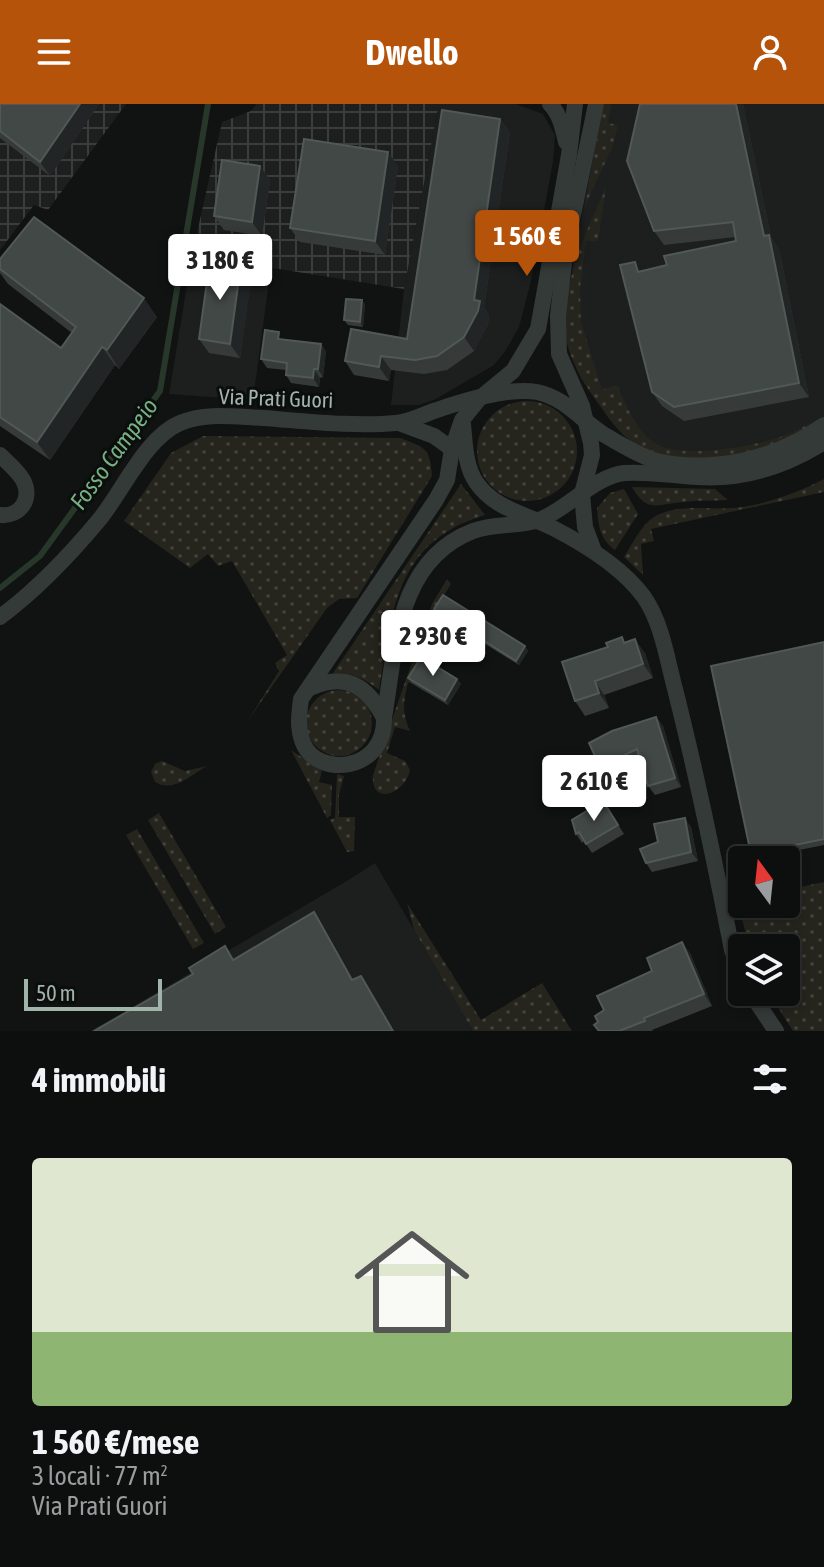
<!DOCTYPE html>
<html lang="it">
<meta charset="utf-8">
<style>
body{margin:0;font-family:"Asap Condensed",sans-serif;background:#161717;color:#f1f3f6;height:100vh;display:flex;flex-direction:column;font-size:30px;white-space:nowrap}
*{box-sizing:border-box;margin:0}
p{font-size:26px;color:#9a9c9e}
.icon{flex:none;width:44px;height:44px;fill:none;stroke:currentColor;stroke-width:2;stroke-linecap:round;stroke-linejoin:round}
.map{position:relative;height:927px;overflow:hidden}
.sheet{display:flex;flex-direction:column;background:#0d0e0e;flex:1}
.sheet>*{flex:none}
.needle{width:52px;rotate:345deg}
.buttons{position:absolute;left:728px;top:742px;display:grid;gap:16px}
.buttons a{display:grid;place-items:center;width:72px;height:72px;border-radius:8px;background:#0d0e0e;box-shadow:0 4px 12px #0003,0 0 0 2px #2d2e2e;font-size:40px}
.scale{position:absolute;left:24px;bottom:20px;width:138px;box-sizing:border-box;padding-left:8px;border:4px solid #a1b4aa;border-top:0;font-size:22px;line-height:28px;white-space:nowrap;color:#a1b4aa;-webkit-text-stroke:6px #0c0d0d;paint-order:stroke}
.price{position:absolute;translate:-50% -68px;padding:0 18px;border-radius:8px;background:#fff;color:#222;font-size:26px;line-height:52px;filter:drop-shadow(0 2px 4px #0008)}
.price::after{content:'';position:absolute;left:50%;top:48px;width:24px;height:18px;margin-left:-12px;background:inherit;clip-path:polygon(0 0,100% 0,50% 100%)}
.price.on{background:#b45309;color:#fff}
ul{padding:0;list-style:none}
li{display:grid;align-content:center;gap:16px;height:424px;padding:0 32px}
li span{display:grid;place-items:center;height:248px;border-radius:8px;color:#555}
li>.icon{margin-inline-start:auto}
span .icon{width:144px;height:144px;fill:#fffc;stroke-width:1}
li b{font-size:34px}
h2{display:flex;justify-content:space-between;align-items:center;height:96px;padding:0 32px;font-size:34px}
header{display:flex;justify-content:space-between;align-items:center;height:104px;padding:0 32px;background:#b45309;color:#fff;font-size:36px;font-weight:700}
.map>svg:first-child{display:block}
.built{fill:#1d1f1f}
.industrial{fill:url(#industrial-grid)}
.green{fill:url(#green-dots)}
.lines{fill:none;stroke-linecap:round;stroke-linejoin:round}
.stream{stroke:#27372a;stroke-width:6}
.minor{stroke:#343a37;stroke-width:16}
.wall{fill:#363b39}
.shaded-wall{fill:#222525}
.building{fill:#424846;stroke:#505955;stroke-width:2}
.labels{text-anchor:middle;stroke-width:6;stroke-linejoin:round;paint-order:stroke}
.street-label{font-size:22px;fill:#a1b4aa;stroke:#0c0d0d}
.water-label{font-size:24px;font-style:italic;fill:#75b283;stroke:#0c0d0d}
</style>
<header><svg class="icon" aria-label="menu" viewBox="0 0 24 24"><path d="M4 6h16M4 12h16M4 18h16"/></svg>Dwello<svg class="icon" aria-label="person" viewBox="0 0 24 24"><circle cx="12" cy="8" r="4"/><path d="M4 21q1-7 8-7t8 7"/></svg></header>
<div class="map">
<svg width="824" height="927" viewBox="0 0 824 927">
<defs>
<pattern id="industrial-grid" width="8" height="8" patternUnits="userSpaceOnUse" patternTransform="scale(2)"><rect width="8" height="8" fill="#1d1f1f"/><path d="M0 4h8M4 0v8" fill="none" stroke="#3b3d3d"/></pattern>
<pattern id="green-dots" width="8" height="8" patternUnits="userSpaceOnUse" patternTransform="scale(2)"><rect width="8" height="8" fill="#25241d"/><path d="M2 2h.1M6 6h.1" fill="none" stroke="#42413b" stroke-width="1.8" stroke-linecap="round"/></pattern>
</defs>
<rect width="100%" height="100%" fill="#111212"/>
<!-- built -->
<g class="built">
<polygon points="439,0 516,0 543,10 555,31 553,58 531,177 519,223 506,246 494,261 436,295 419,301 391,301 404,185"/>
<polygon points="603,0 824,0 824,314 772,342 676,353 616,323 581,275 567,240 573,158"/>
<polygon points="192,151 271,163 253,296 169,290"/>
<polygon points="375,759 473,927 91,927 345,778"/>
</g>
<!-- industrial -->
<g class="industrial">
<polygon points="0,0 126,0 48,106 34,101 0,146"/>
<polygon points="256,0 439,0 404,185 192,151 222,18 251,7"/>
</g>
<!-- green -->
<g class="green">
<polygon points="603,0 611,0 608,19 618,21 612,44 585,102"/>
<path d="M606 83 598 137H586L580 184 581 218 602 286 617 281C626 300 635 325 653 338 680 357 757 342 786 331 798 326 813 317 824 314 807 324 789 336 770 343 729 358 673 362 634 339 619 330 608 313 598 299 581 275 566 251 565 222 565 171 586 128 606 83Z"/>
<circle cx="527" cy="347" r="50"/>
<path d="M203 332 400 334C426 344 430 344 432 372L357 494 339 495 327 504 247 618 279 567 275 559 287 551 232 457 218 462 208 450 190 464 124 417 171 349Z"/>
<path d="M824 375V388L651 425 654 437 641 440 643 471 624 453C632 441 641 421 654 413 677 399 709 406 734 404 761 402 800 388 824 375Z"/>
<path d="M461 380 485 411C473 415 461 419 450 426 392 459 389 527 379 586 363 574 353 569 333 569Z"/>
<path d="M632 383 715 385 728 396C713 397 697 396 682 398 658 400 647 410 632 383Z"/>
<path d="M624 385 638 410 615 446C600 436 598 421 597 404L610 389Z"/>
<path d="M447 475 451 480 433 509 425 537 424 558 412 578 408 579C403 598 402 609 410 627L395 623 387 649 405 657 410 666C405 691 370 702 373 671L432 500Z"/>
<circle cx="339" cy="619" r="33"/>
<polygon points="291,646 322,667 319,678 332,681 331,711 327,714"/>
<path d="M162 657 185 667 207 662C191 671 173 689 155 678L151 668 155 660Z"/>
<polygon points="337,670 344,672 339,691 339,713 355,713 354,747 347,748 330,716 335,714"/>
<polygon points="159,709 226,823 215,830 148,716"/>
<polygon points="137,725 204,839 193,845 126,731"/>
<polygon points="734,763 742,774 742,800 786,800 786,786 824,778 824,927 793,927 768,888 786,888 786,844 750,844 740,808 734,808 732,791"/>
<polygon points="407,799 481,916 542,879 572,927 473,927 414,826"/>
</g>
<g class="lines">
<!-- stream -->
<polyline class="stream" points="0,484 40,452 160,287 208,0"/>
<!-- minor -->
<g class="minor">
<path d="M550 0C560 10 563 25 566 38"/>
<path d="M575 0 569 51 538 225 513 267 479 295 462 316 452 345 447 376 436 396 301 595C299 610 297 624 303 639 318 675 386 667 384 614 396 544 396 457 473 427 494 419 518 423 539 416 568 405 593 373 624 369 648 367 673 372 697 373 743 376 786 362 824 338"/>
<polyline points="399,319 434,332 452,345"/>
<path d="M463 320C465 339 465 362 476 378 494 405 526 410 553 424 586 441 622 463 644 493 662 519 667 555 675 585 697 672 715 759 732 846L742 871"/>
<path d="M0 351C8 359 17 366 23 376 33 395 20 413 0 411"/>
<polyline points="594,447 585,423 582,390 592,351 591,339 582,302 559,250 558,212 565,150 596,0"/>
<path d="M0 513C38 485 69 452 99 416 122 388 146 333 180 319 206 308 235 313 263 314 305 317 354 323 396 319 410 318 424 310 437 306 463 297 510 283 537 288 565 294 580 315 603 330 618 339 639 352 657 357 713 370 778 354 824 321"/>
<path d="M310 584C345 568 367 581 384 614"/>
<polyline points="750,888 776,927"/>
</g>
</g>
<!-- wall -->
<g class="wall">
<polygon points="0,0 99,0 50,72 0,34"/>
<polygon points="640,0 743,0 771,133 779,145 809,293 684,317 662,302 652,288 642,167 667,161 736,137 735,133 664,141 654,127"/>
<polygon points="500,15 510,29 484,203 489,211 488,220 474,247 447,266 424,270 391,266 389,277 354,271 345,257 407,235"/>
<polygon points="260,62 270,76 262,132 224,126 214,112"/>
<polygon points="398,62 385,151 300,138 290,124"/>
<polygon points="0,155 157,213 119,265 115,261 50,356 0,322 0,200 61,244 72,229 8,180 0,169"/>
<polygon points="251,174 240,254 209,249 199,235"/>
<polygon points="365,200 363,223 348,221 344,216"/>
<polygon points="284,236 321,240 326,248 323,273 320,274 319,283 291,279 286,271 286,266 267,264 261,255"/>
<polygon points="434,505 525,542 528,547 519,561 437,510"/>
<polygon points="622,533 625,538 645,549 653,574 604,591 609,604 585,612 575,597"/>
<polygon points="824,538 824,741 754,755 751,750"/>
<polygon points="408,574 457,575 461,580 448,601 411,579"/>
<polygon points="656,613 663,622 681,683 655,691 648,682 640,656 606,672 600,663"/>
<polygon points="609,706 624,730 592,749 584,737 582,739 576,730"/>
<polygon points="691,723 698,757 652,768 646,759"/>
<polygon points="690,849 712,902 652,926 653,927 599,927 652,867"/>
</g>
<!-- shaded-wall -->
<g class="shaded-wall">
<polygon points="80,0 99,0 50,72 40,58"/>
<polygon points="736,0 743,0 771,133 779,145 809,293 799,279 764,132"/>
<polygon points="500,15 510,29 484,203 489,211 488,220 474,247 464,233 474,196"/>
<polygon points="388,48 398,62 385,151 375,137"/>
<polygon points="260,62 270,76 262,132 252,118"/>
<polygon points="241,160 251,174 240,254 230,240"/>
<polygon points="144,194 157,213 119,265 107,246"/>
<polygon points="362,196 365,200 363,223 360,218"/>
<polygon points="321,240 326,248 323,273 318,265"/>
<polygon points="102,243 115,261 50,356 37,338"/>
<polygon points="381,252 391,266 389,277 379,263"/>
<polygon points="314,265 320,274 319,283 313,274"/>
<polygon points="635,535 645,549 653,574 643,560"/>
<polygon points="525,542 528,547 519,561 516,557"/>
<polygon points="457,575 461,580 448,601 445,596"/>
<polygon points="595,577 604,591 609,604 599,589"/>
<polygon points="656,613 663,622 681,683 675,674"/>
<polygon points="685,714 691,723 698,757 691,748"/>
<polygon points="682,838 690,849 712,902 704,890"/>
</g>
<!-- building -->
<g class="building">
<polygon points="0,0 80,0 40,58 0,27"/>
<polygon points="640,0 736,0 764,132 769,131 799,279 674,303 652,288 620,161 635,158 638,168 667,161 664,152 736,137 733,118 654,127 627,57"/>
<polygon points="442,6 500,15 474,196 480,197 478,207 464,233 437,252 415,256 381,252 379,263 345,257 351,225 407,235"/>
<polygon points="304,35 388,48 375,137 290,124"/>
<polygon points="222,56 260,62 252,118 214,112"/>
<polygon points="34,113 144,194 107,246 102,243 37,338 0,313 0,200 61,244 76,223 0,165 0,155"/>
<polygon points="210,156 241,160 230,240 199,235"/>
<polygon points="346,195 362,196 360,218 344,216"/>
<polygon points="265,226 279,228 278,235 321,240 318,265 314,265 313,274 286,271 287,259 261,255"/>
<polygon points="443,491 525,542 516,557 434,505"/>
<polygon points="622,533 624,539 635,535 643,560 595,577 599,589 575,597 562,558 608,543 606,539"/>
<polygon points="824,538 824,735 751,750 711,562"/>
<polygon points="421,553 457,575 445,596 408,574"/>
<polygon points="656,613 675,674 648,682 637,645 600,663 589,639 612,627"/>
<polygon points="603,697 618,721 586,740 579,728 576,730 572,716"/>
<polygon points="685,714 691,748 646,759 640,745 658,738 654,720"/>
<polygon points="314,808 352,876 361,872 393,927 94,927 193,870 189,864 225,842 233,856"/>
<polygon points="682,838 704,890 644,914 645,917 619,927 599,927 594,921 598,918 595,912 604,906 597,892 652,867 647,854"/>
</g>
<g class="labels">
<!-- street labels -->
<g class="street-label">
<text transform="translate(276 294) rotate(2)" y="8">Via Prati Guori</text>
</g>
<!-- water labels -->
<g class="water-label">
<text transform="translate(114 350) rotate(-54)" y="8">Fosso Campeio</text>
</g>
</g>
</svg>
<div class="buttons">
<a><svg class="needle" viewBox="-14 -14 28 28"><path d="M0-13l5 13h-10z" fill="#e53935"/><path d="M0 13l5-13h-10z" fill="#9a9c9e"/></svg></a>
<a><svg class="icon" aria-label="layers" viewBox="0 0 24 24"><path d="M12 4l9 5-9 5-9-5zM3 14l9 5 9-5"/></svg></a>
</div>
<div class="scale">50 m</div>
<b class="price on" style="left:527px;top:174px">1 560 €</b>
<b class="price" style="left:220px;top:198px">3 180 €</b>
<b class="price" style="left:433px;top:574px">2 930 €</b>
<b class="price" style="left:594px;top:719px">2 610 €</b>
</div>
<section class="sheet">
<h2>4 immobili<svg class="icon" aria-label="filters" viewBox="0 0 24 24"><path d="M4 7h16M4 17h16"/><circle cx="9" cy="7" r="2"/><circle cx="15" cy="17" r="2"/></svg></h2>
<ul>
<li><span style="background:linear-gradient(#dfe7d0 70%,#8fb573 0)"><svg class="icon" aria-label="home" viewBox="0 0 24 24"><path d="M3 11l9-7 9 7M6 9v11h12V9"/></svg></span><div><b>1 560 €/mese</b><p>3 locali · 77 m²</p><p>Via Prati Guori</p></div></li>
</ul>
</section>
